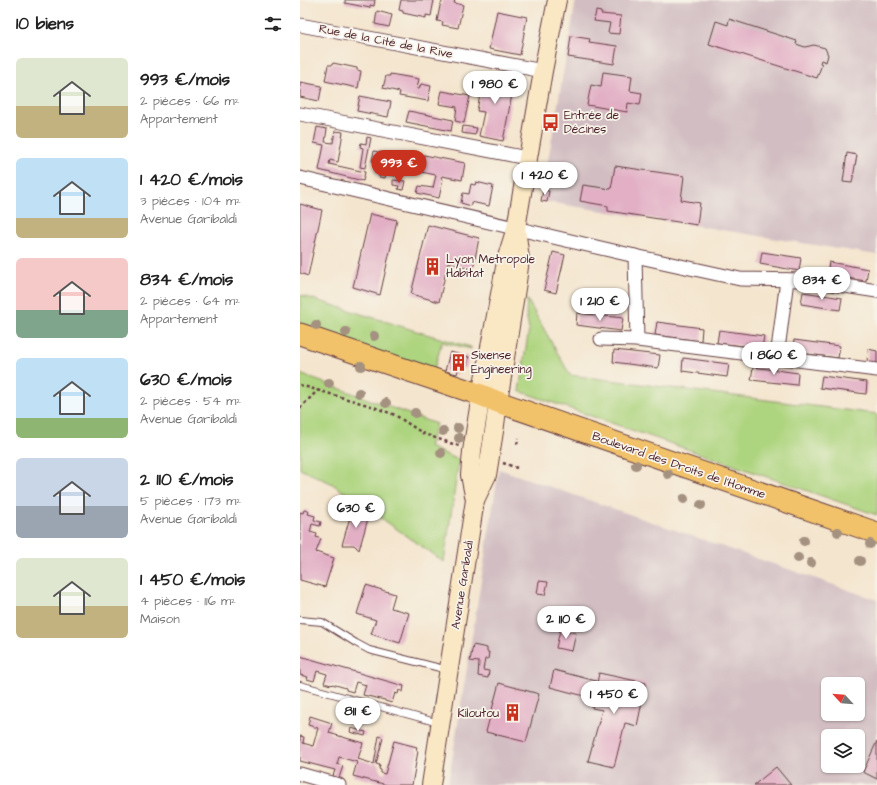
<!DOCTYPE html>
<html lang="fr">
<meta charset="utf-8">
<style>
body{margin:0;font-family:"Architects Daughter",sans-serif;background:#f6f6f6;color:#222;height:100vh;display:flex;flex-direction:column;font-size:15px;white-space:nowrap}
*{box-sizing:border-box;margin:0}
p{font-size:13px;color:#767676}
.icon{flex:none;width:22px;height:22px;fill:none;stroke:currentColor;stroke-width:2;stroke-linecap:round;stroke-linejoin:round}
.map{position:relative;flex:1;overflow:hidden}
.details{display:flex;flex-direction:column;background:#fff;width:300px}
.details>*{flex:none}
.needle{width:26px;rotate:296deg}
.tools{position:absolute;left:521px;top:677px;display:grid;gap:8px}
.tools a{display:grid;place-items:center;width:44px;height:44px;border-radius:6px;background:#fff;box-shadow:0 1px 3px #0004;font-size:20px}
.price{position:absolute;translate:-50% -34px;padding:0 9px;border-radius:14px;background:#fff;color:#222;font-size:13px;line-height:26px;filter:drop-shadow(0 1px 2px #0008)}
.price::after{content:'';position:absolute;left:50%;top:24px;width:12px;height:9px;margin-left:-6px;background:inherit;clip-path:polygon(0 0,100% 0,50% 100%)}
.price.current{background:#c8321e;color:#fff}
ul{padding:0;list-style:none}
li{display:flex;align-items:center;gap:12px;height:100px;padding:0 16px}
li span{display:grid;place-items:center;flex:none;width:112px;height:80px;border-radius:6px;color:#555}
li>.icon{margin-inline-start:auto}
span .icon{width:48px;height:48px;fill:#fffc;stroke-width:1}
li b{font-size:17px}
h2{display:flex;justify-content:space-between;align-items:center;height:48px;padding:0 16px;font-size:17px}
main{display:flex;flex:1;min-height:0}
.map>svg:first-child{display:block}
.industrial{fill:#d2bec2;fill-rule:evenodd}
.green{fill:#add47e;stroke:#7c7a54}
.building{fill:#e2afc5}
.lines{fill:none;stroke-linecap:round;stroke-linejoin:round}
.lane-casing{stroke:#643d43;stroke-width:8}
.street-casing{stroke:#643d43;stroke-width:15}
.secondary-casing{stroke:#643d43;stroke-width:20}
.primary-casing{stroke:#643d43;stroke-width:23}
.path{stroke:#643d43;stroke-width:2.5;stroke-dasharray:3 3;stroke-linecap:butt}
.lane{stroke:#fff;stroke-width:6}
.street{stroke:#fff;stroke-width:13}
.secondary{stroke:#fae7c3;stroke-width:18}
.primary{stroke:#f2c26a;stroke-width:21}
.tree{fill:#a49180}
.labels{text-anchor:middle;stroke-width:3.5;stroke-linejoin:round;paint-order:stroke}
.street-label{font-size:12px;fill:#4a1f2b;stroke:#f7f3e8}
.poi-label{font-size:12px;fill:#4a1f2b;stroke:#f7f3e8;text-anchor:start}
</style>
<main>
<section class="details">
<h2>10 biens<svg class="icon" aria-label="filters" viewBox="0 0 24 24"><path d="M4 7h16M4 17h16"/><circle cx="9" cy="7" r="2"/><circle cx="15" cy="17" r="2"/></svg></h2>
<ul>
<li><span style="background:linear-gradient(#dfe7d0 60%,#c2b280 0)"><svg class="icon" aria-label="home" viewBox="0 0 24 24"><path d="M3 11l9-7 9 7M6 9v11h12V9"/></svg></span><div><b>993 €/mois</b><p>2 pièces · 66 m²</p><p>Appartement</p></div></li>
<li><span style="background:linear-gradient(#bfe0f5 75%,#c2b280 0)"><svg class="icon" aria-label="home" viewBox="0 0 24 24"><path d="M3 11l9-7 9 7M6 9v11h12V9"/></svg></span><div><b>1 420 €/mois</b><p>3 pièces · 104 m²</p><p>Avenue Garibaldi</p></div></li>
<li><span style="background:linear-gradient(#f6c9c9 65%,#7fa58c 0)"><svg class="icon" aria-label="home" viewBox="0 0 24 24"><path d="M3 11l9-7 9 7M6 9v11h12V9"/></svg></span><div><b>834 €/mois</b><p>2 pièces · 64 m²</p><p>Appartement</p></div></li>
<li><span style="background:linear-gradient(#bfe0f5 75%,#8fb573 0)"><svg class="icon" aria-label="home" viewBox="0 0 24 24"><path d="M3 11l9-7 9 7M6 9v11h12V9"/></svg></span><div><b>630 €/mois</b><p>2 pièces · 54 m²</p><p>Avenue Garibaldi</p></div></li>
<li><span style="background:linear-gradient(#c9d6e8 60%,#9aa5b1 0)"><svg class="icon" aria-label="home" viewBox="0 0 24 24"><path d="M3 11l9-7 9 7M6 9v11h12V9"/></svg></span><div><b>2 110 €/mois</b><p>5 pièces · 173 m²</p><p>Avenue Garibaldi</p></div></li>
<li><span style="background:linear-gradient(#dfe7d0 60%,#c2b280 0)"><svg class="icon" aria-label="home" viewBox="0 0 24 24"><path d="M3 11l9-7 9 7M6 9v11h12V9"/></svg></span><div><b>1 450 €/mois</b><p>4 pièces · 116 m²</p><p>Maison</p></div></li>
</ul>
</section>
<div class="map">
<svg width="577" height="785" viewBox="0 0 577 785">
<rect width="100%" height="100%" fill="#f7f3e8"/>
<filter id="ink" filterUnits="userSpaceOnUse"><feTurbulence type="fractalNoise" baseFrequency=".025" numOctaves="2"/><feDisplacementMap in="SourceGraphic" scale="8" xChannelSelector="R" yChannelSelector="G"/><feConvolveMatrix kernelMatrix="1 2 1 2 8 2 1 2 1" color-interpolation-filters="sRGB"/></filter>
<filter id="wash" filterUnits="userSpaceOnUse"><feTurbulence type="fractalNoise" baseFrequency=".012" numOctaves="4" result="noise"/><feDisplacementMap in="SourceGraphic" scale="16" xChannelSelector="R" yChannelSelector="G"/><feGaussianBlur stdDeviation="0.9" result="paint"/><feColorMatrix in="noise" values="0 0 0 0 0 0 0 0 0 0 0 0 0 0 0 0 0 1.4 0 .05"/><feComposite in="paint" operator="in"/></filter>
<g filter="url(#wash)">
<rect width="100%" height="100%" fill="#f4e5ce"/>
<!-- industrial -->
<g class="industrial">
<polygon points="276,0 577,0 577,255 241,201"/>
<path d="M199 469 577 600V785H148ZM528 684H558V714H528ZM528 736H558V766H528Z"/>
</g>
<!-- green -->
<g class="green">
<polygon points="0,295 126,334 171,347 171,349 142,342 133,373 0,329"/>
<polygon points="227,299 270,375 577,414 577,515 219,391 229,329 226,314"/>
<polygon points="0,374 136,424 129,447 159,460 144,562 31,483 0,469"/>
</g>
<g id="blocks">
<!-- building -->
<g class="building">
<polygon points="45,0 75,0 74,6 70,5 70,8 45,3"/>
<polygon points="101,0 134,0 131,16 126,15 126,18 103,13 103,11 99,10"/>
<polygon points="143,0 155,0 154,3 163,5 158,28 142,25 143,22 137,21 140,6"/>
<polygon points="77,11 92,15 89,27 75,24"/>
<polygon points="197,11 227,17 220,55 189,49"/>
<polygon points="296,11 301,12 301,14 321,16 319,34 308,33 310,23 294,21"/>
<polygon points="429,19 497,41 496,44 505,47 514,45 525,48 528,55 526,62 521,60 520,63 522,64 517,78 409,44 416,21 428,25"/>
<polygon points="271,36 290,39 289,42 317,46 314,64 268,57"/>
<polygon points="33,63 57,68 57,70 61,71 58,88 25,81 28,65 32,65"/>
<polygon points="303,72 332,76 330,91 342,93 340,105 328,103 327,112 287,105 291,85 301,87"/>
<polygon points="184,73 215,79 203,141 179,136 184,112 177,111"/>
<polygon points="90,74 119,79 117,89 119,89 121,84 131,86 128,101 99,96 100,92 83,88 86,76 90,76"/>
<polygon points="0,82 22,86 19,101 0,97"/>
<polygon points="142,91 170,96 164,123 155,121 157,107 139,104"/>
<polygon points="60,96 91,102 88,117 57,111"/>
<polygon points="109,111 153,120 151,131 106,122"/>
<polygon points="163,126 177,128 175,135 162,133"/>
<polygon points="17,127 27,129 25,142 33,143 35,131 43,132 38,162 30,160 29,164 65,172 63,181 19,170 24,145 14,143"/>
<polygon points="67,137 71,138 65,168 60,167 63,148 60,147 61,143 66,144"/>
<polygon points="74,151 94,155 93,159 98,159 95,176 86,174 85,178 79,177 79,173 75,172 77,162 72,161"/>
<polygon points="547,153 557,155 552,183 543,182"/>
<polygon points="124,155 165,163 162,180 142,176 141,178 143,179 139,198 117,193 119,186 133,188 136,175 121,172"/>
<polygon points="315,166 384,176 381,200 400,203 397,225 308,211 308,206 280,201 283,185 311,189"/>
<polygon points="93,180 105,181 103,190 98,189 99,186 93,185"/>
<polygon points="176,182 193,186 189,206 171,202 171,206 161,203 163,193 169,194 171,184 175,185"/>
<polygon points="243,190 249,191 247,202 241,201"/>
<polygon points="0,204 22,210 8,276 0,273"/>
<polygon points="70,214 97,220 80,295 53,287"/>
<polygon points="128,225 179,238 173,269 148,262 139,302 111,294"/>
<polygon points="253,252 265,255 256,293 244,290"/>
<polygon points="462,252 501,258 499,271 460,264"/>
<polygon points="529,262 568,269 566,281 527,275"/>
<polygon points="503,292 542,298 540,310 501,304"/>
<polygon points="277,313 323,318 321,331 276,325"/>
<polygon points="357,322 402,328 401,341 355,335"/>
<polygon points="419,330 464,336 462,348 417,343"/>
<polygon points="494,340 540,346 538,358 492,352"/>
<polygon points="568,349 577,351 577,363 567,362"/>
<polygon points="314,350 360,355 358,368 313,362"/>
<polygon points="150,352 169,357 166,368 159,367 157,374 145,371"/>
<polygon points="383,358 429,364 427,377 382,371"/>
<polygon points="453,367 498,373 497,385 451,380"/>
<polygon points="522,376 567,382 566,394 520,388"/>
<polygon points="4,510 9,511 8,514 15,516 14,520 21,522 20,526 12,524 10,532 17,534 16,537 21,539 16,552 34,558 25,587 0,580 0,512 3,513"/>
<polygon points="52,510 69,515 59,550 54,545 42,545"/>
<polygon points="239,581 248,582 245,595 237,594"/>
<polygon points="66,585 95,594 91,608 109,613 100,643 71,634 76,620 57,614"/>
<polygon points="260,630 276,633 272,651 256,648"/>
<polygon points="173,645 187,648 187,652 189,652 188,659 185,659 183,670 189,671 188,678 178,676 179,662 170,661"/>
<polygon points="0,656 104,686 103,692 99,690 98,694 95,693 92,703 85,701 85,700 63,695 66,685 56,682 53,692 46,690 46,688 32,684 31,685 24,683 27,674 17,671 14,681 7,679 8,677 0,675"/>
<polygon points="254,670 296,681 292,698 250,687"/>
<polygon points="299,673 346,683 337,726 325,723 314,767 288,761 302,710 292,708"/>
<polygon points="199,683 239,694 226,742 186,732"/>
<polygon points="10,716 32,723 29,733 63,743 58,759 74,764 79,736 83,738 76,764 80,765 79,769 81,770 81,773 85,774 94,741 117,747 116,750 118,751 112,785 87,785 53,776 57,762 39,757 37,764 43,766 39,778 33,776 35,770 0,761 0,736 4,737 3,743 13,746 18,728 8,725"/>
<polygon points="51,728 66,732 65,736 50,732"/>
<polygon points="577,741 577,779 563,772"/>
<polygon points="476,767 491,785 454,785"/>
</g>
</g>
</g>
<g filter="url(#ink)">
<use href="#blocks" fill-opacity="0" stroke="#643d43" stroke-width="1"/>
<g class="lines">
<defs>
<g id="lane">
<polyline points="0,620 22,622 56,643 69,650 148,670"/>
<polyline points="0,685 139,723"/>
</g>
<g id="street">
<polyline points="0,25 243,71"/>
<polyline points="0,114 227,158"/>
<polyline points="0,178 335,256 440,279 506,280 577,291"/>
<polyline points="335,256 337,340 577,370"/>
<polyline points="301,339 337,340"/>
<polyline points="477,357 487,280"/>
<polyline points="0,774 39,785"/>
</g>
<g id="secondary">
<polyline points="175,500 170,475 172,451 181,395 207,257 216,228 243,71 257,0"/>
<polyline points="131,785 175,500 187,475 195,425 198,402 217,282 220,259 216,228"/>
</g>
<polyline id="primary" points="0,334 181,395 198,402 577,533"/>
</defs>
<!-- lane casing -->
<use href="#lane" class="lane-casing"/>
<!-- street casing -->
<use href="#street" class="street-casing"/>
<!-- secondary casing -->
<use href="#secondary" class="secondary-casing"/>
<!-- primary casing -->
<use href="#primary" class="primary-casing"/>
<!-- path -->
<g class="path">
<polyline points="0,385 71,406 95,415 124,434 159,446"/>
<polyline points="0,408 18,390"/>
<polyline points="217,444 219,438"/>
<polyline points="203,463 217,468"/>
</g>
<!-- lane -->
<use href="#lane" class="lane"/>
<!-- street -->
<use href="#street" class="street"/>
<!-- secondary -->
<use href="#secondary" class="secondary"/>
<!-- primary -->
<use href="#primary" class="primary"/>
</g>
<!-- trees -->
<g class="tree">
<circle cx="16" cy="325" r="5"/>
<circle cx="46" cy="332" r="5"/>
<circle cx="74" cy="336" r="5"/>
<circle cx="61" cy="366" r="5"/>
<circle cx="29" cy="383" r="5"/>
<circle cx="59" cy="393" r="5"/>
<circle cx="86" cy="403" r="5"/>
<circle cx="115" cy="413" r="5"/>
<circle cx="158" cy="428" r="5"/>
<circle cx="143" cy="431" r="5"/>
<circle cx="159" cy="438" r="5"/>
<circle cx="141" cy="453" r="5"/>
<circle cx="336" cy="465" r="5"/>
<circle cx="368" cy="474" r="5"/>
<circle cx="384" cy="499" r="5"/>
<circle cx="401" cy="505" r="5"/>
<circle cx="538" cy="532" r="5"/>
<circle cx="504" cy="541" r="5"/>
<circle cx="570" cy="544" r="5"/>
<circle cx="498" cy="558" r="5"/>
<circle cx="560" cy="561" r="5"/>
<circle cx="511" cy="563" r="5"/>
</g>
</g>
<!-- icons -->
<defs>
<symbol id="bus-bare" viewBox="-9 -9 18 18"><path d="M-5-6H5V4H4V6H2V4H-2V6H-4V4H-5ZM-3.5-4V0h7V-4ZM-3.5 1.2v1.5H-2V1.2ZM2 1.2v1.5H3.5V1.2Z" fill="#c8321e" stroke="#f7f3e8" stroke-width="2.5" paint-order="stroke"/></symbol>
<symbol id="building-bare" viewBox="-9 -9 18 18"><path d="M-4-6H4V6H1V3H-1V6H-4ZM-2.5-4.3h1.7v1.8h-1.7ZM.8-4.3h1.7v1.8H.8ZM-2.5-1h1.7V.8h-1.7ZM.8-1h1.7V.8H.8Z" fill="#c8321e" stroke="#f7f3e8" stroke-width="2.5" paint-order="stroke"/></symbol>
</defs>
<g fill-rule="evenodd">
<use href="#bus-bare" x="238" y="110" width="25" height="25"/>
<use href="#building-bare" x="120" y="254" width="25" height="25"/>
<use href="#building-bare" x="146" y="350" width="25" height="25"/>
<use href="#building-bare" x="200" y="700" width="25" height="25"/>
</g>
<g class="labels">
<!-- street labels -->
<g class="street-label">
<text transform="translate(86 41) rotate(11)" y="4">Rue de la Cité de la Rive</text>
<text transform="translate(379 465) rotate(19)" y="4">Boulevard des Droits de l'Homme</text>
<text transform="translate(162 585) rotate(-81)" y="4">Avenue Garibaldi</text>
</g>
<!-- poi labels -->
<g class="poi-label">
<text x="264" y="119">Entrée de<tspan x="264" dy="14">Décines</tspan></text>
<text x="146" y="263">Lyon Metropole<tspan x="146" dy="14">Habitat</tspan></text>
<text x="171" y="359">Sixense<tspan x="171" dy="14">Engineering</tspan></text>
<text x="199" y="717" text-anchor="end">Kiloutou</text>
</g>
</g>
</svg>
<div class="tools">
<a><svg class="needle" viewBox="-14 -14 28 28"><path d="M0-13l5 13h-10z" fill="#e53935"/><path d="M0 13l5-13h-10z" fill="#767676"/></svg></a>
<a><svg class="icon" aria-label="layers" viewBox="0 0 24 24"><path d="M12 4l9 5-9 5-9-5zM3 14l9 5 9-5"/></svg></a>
</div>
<b class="price" style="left:195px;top:105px">1 980 €</b>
<b class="price current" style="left:99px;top:184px">993 €</b>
<b class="price" style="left:245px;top:196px">1 420 €</b>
<b class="price" style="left:522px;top:301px">834 €</b>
<b class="price" style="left:300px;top:322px">1 210 €</b>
<b class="price" style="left:474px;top:376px">1 860 €</b>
<b class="price" style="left:56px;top:529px">630 €</b>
<b class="price" style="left:266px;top:640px">2 110 €</b>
<b class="price" style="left:314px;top:715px">1 450 €</b>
<b class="price" style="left:58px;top:732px">811 €</b>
</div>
</main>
